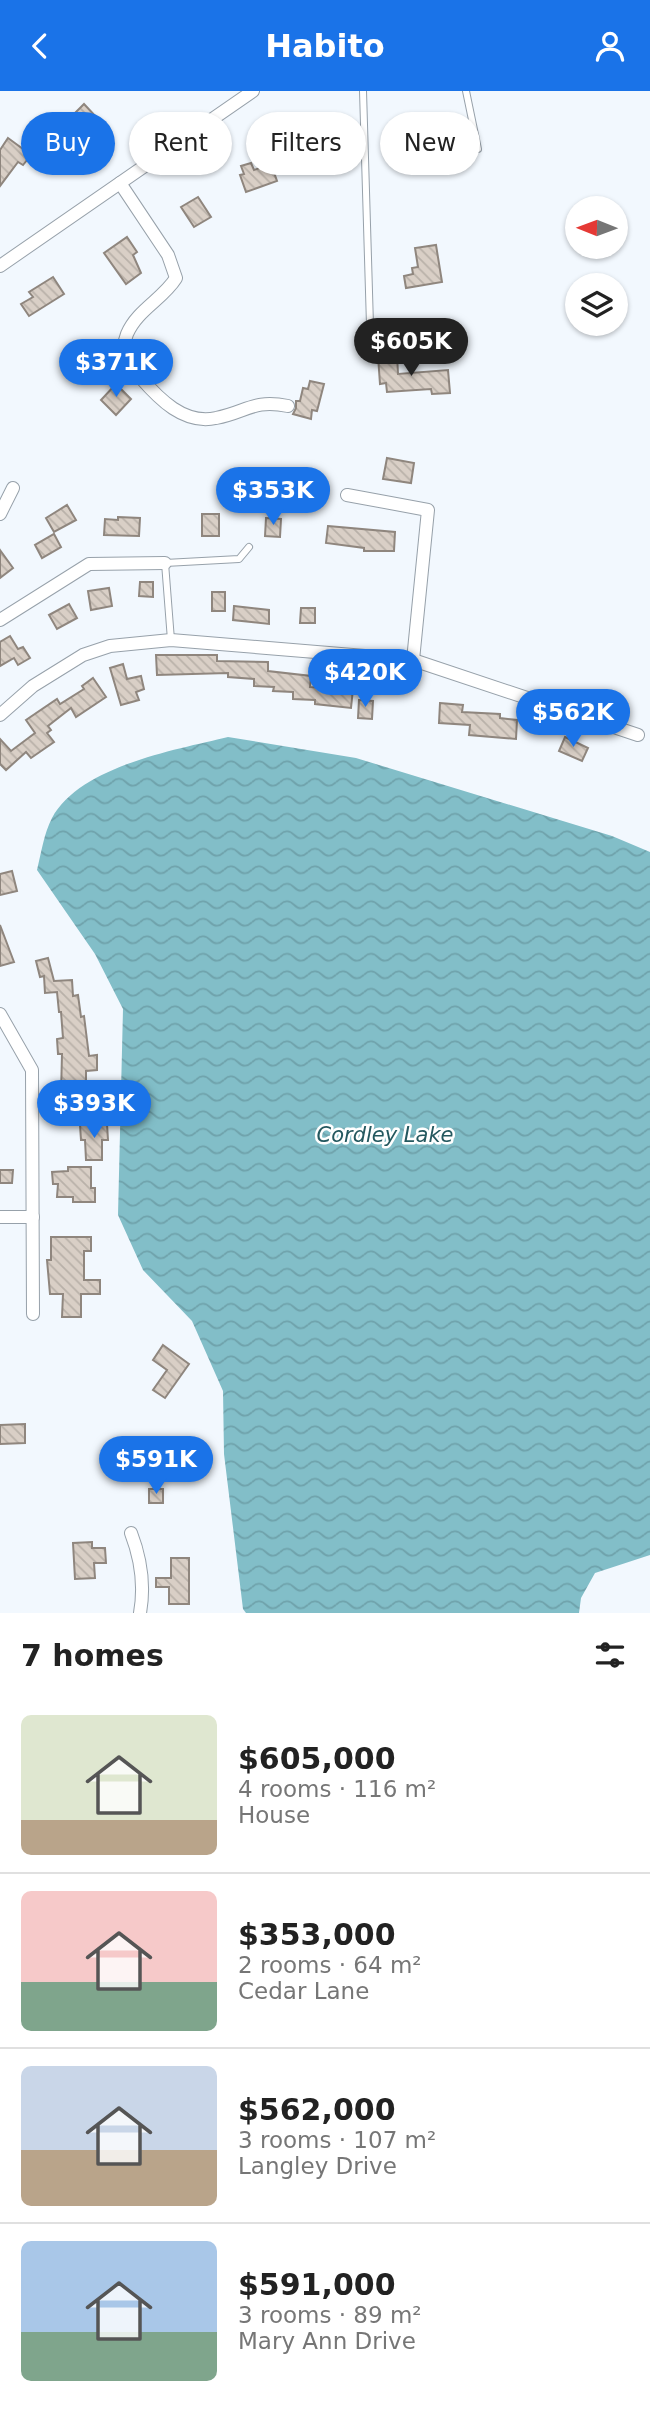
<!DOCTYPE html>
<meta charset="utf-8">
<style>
body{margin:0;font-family:"DejaVu Sans",sans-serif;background:#f6f6f6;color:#222;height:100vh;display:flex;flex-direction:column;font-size:26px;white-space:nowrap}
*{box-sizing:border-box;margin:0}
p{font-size:23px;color:#767676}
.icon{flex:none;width:38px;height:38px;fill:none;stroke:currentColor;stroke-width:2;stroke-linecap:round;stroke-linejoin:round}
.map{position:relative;height:1522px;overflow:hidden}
.details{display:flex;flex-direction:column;background:#fff;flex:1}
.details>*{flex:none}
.hud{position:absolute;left:21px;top:21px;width:609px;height:63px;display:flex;gap:14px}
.needle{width:46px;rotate:271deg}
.tools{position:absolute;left:565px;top:105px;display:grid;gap:14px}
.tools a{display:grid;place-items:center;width:63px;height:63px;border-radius:50%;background:#fff;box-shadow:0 2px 5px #0004;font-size:35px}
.price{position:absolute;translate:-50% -60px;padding:0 16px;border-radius:24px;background:#1a73e8;color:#fff;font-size:23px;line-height:46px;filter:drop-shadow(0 2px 4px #0008)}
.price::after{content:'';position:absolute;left:50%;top:42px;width:21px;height:16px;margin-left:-10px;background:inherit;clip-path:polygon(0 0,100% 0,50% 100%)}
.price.selected{background:#222;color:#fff}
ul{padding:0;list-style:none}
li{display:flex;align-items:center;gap:21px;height:175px;padding:0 21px}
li+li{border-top:2px solid #e0e0e0}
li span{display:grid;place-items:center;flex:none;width:196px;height:140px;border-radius:10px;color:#555}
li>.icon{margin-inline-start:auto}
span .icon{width:84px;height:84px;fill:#fffc;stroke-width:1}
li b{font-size:30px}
h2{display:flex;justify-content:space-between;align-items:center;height:84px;padding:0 21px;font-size:30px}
.pill{padding:0 24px;border-radius:32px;background:#fff;box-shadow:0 2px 5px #0004;font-size:24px;line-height:63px}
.pill.selected{background:#1a73e8;color:#fff}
header{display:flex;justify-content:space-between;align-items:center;height:91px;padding:0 21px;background:#1a73e8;color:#fff;font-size:32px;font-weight:800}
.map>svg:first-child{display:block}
.water{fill:url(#water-waves)}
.building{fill:url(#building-back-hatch);stroke:#8f867e;stroke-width:2}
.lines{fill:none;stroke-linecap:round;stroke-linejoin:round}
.service-casing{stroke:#97a1aa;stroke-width:8}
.minor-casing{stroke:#97a1aa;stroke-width:14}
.service{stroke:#fff;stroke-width:6}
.minor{stroke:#fff;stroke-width:12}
.labels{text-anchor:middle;stroke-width:5;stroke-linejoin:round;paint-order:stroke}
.water-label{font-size:21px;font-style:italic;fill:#24585f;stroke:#fff}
</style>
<header><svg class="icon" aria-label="back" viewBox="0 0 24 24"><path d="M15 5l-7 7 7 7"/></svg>Habito<svg class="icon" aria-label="person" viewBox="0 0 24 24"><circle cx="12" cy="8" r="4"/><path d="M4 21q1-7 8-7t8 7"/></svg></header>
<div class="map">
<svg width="650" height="1522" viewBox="0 0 650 1522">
<defs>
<pattern id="water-waves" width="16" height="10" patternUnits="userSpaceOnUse" patternTransform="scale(1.75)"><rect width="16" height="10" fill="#82bec8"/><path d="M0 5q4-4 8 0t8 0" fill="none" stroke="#6fa2ab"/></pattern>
<pattern id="building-back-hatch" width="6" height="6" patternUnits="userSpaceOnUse" patternTransform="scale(1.75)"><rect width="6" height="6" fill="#d9cfc6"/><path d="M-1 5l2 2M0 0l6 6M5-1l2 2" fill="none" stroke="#b9b1a9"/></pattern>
</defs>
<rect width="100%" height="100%" fill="#f2f8fe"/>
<!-- water -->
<path class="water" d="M228 646 356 667 612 745 650 761V1464L595 1482 581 1507 579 1522H246L243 1518 224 1363 223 1300 192 1230 143 1179 118 1124 123 918 95 863 37 779C41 763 44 742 52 727 80 675 175 659 228 646Z"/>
<!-- building -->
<g class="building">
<polygon points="84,13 98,28 83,42 92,52 81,62 59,38"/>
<polygon points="321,28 333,48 305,64 293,43"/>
<polygon points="8,47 31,64 23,74 18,71 0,95 0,59"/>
<polygon points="251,72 254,79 271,73 277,90 246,101 240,84 244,83 241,75"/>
<polygon points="198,106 211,126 194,136 181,116"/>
<polygon points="127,146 137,161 133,164 141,182 126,193 104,162"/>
<polygon points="436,154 442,191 406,197 404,185 413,183 412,177 418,176 415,157"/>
<polygon points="53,186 64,203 29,225 21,213 33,206 29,201"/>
<polygon points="397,263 398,283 448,279 450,302 432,303 431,298 387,301 386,292 380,293 378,265"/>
<polygon points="310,290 324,293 317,320 312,319 311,328 293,323 296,317 296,310 300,310 303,297 308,298"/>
<polygon points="116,293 131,308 116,324 101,309"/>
<polygon points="387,367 414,372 411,392 383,388"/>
<polygon points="67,414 76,429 54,441 46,427"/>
<rect x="202" y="423" width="17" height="22"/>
<polygon points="118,426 140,427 139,445 104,444 105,428 118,429"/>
<polygon points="266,427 281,428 280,446 265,445"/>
<polygon points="328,435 395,441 394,460 364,460 364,457 326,452"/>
<polygon points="54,443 61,456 42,467 35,454"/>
<polygon points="0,459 13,477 0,487"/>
<polygon points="140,491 153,491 153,506 139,505"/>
<polygon points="109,497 112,515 91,519 88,500"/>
<rect x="212" y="501" width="13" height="19"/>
<polygon points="69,513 77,527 57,538 49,524"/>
<polygon points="234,515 269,519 269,533 233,529"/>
<polygon points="301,517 315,517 315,532 300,532"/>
<polygon points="10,545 18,558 23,556 30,567 18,574 14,567 0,575 0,551"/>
<polygon points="156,564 217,564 217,570 268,571 268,580 311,585 310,596 353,598 351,617 315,613 315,609 293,608 293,601 273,600 274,596 254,595 254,588 228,586 228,582 157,584"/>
<polygon points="123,573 127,588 141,585 144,598 136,601 139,609 121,614 110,577"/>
<polygon points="93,587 106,606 76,626 71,617 48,635 51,639 47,642 54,651 31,667 26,661 6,679 0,673 0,648 11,660 35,642 26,629 57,608 60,613 84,598 82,595"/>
<polygon points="359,609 373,610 372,628 358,627"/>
<polygon points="440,612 463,614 462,621 500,623 500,627 517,629 516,648 469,644 470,634 439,632"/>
<polygon points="565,646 588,657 582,670 559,660"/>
<polygon points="12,780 17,800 0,804 0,783"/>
<polygon points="0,834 14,871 0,875"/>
<polygon points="48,867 54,890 72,889 73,905 78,904 81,926 84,925 89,965 97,964 97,979 86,980 86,1003 61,1003 62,963 58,963 57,948 63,947 61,921 59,921 57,901 45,902 44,885 40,886 36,870"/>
<polygon points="107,1033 108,1049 102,1049 102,1069 86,1069 85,1049 81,1049 80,1034"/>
<polygon points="68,1076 91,1076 91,1097 95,1097 95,1111 73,1111 73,1106 57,1106 58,1093 53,1093 52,1081 68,1080"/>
<polygon points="0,1079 13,1079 12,1092 0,1092"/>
<polygon points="51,1146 91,1146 91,1160 84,1160 84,1189 100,1189 100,1203 81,1203 81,1226 62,1226 63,1203 50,1203 47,1169 51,1169"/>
<polygon points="163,1254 189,1273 165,1307 153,1299 167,1279 153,1269"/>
<polygon points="25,1333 25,1352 0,1353 0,1334"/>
<polygon points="198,1369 198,1388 174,1388 174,1375 181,1375 181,1370"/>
<rect x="149" y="1398" width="14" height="14"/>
<polygon points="92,1451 92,1457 105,1457 106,1472 94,1472 95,1487 75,1488 73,1452"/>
<polygon points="171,1467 189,1467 189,1513 169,1513 169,1496 156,1496 156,1487 171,1487"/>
</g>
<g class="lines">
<defs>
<g id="service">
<polyline points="363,0 370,234"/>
<polyline points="466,0 478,58"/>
<polyline points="171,549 165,472 239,468 249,456"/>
</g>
<g id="minor">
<path d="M120 92 168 164 176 187C163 208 137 219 127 243 120 260 128 274 140 286 159 308 184 334 216 327 247 321 253 308 288 315"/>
<polyline points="0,175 253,0"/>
<polyline points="347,404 428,419 413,569"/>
<polyline points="0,423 13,397"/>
<polyline points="0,529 89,473 165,472"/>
<polyline points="0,624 33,595 83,564 110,555 171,549 413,569 638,644"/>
<polyline points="0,923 32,979 33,1223"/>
<polyline points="0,1126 33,1126"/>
<path d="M131 1442C141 1468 145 1494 140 1522"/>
</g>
</defs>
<!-- service casing -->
<use href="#service" class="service-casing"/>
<!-- minor casing -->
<use href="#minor" class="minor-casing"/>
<!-- service -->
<use href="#service" class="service"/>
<!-- minor -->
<use href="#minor" class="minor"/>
</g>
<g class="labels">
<!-- water labels -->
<g class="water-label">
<text x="385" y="1051">Cordley Lake</text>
</g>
</g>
</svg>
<div class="tools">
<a><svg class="needle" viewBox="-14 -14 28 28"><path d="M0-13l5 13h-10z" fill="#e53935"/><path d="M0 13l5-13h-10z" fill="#767676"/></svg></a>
<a><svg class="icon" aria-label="layers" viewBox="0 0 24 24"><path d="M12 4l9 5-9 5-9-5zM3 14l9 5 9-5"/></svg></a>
</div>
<b class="price selected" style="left:411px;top:287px">$605K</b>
<b class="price" style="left:116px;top:308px">$371K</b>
<b class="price" style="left:273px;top:436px">$353K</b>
<b class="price" style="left:365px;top:618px">$420K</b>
<b class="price" style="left:573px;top:658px">$562K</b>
<b class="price" style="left:94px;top:1049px">$393K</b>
<b class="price" style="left:156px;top:1405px">$591K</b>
<div class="hud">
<a class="pill selected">Buy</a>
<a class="pill">Rent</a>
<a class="pill">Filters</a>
<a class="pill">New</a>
</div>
</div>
<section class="details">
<h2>7 homes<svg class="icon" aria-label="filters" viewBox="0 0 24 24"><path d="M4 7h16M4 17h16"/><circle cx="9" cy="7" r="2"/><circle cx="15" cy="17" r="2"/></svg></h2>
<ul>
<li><span style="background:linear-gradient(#dfe7d0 75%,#b9a48a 0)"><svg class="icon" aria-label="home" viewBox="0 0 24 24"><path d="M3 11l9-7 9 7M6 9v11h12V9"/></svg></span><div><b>$605,000</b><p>4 rooms · 116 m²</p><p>House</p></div></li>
<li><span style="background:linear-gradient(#f6c9c9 65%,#7fa58c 0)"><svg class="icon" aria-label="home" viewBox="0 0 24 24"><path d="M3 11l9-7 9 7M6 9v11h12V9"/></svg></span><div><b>$353,000</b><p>2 rooms · 64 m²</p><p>Cedar Lane</p></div></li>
<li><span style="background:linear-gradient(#c9d6e8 60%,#b9a48a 0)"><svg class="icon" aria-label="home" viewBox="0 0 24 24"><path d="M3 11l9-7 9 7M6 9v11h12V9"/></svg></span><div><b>$562,000</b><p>3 rooms · 107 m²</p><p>Langley Drive</p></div></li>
<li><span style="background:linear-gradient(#a9c7e8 65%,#7fa58c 0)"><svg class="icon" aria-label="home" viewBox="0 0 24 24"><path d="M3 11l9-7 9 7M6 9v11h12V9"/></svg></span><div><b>$591,000</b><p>3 rooms · 89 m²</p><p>Mary Ann Drive</p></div></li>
</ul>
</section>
